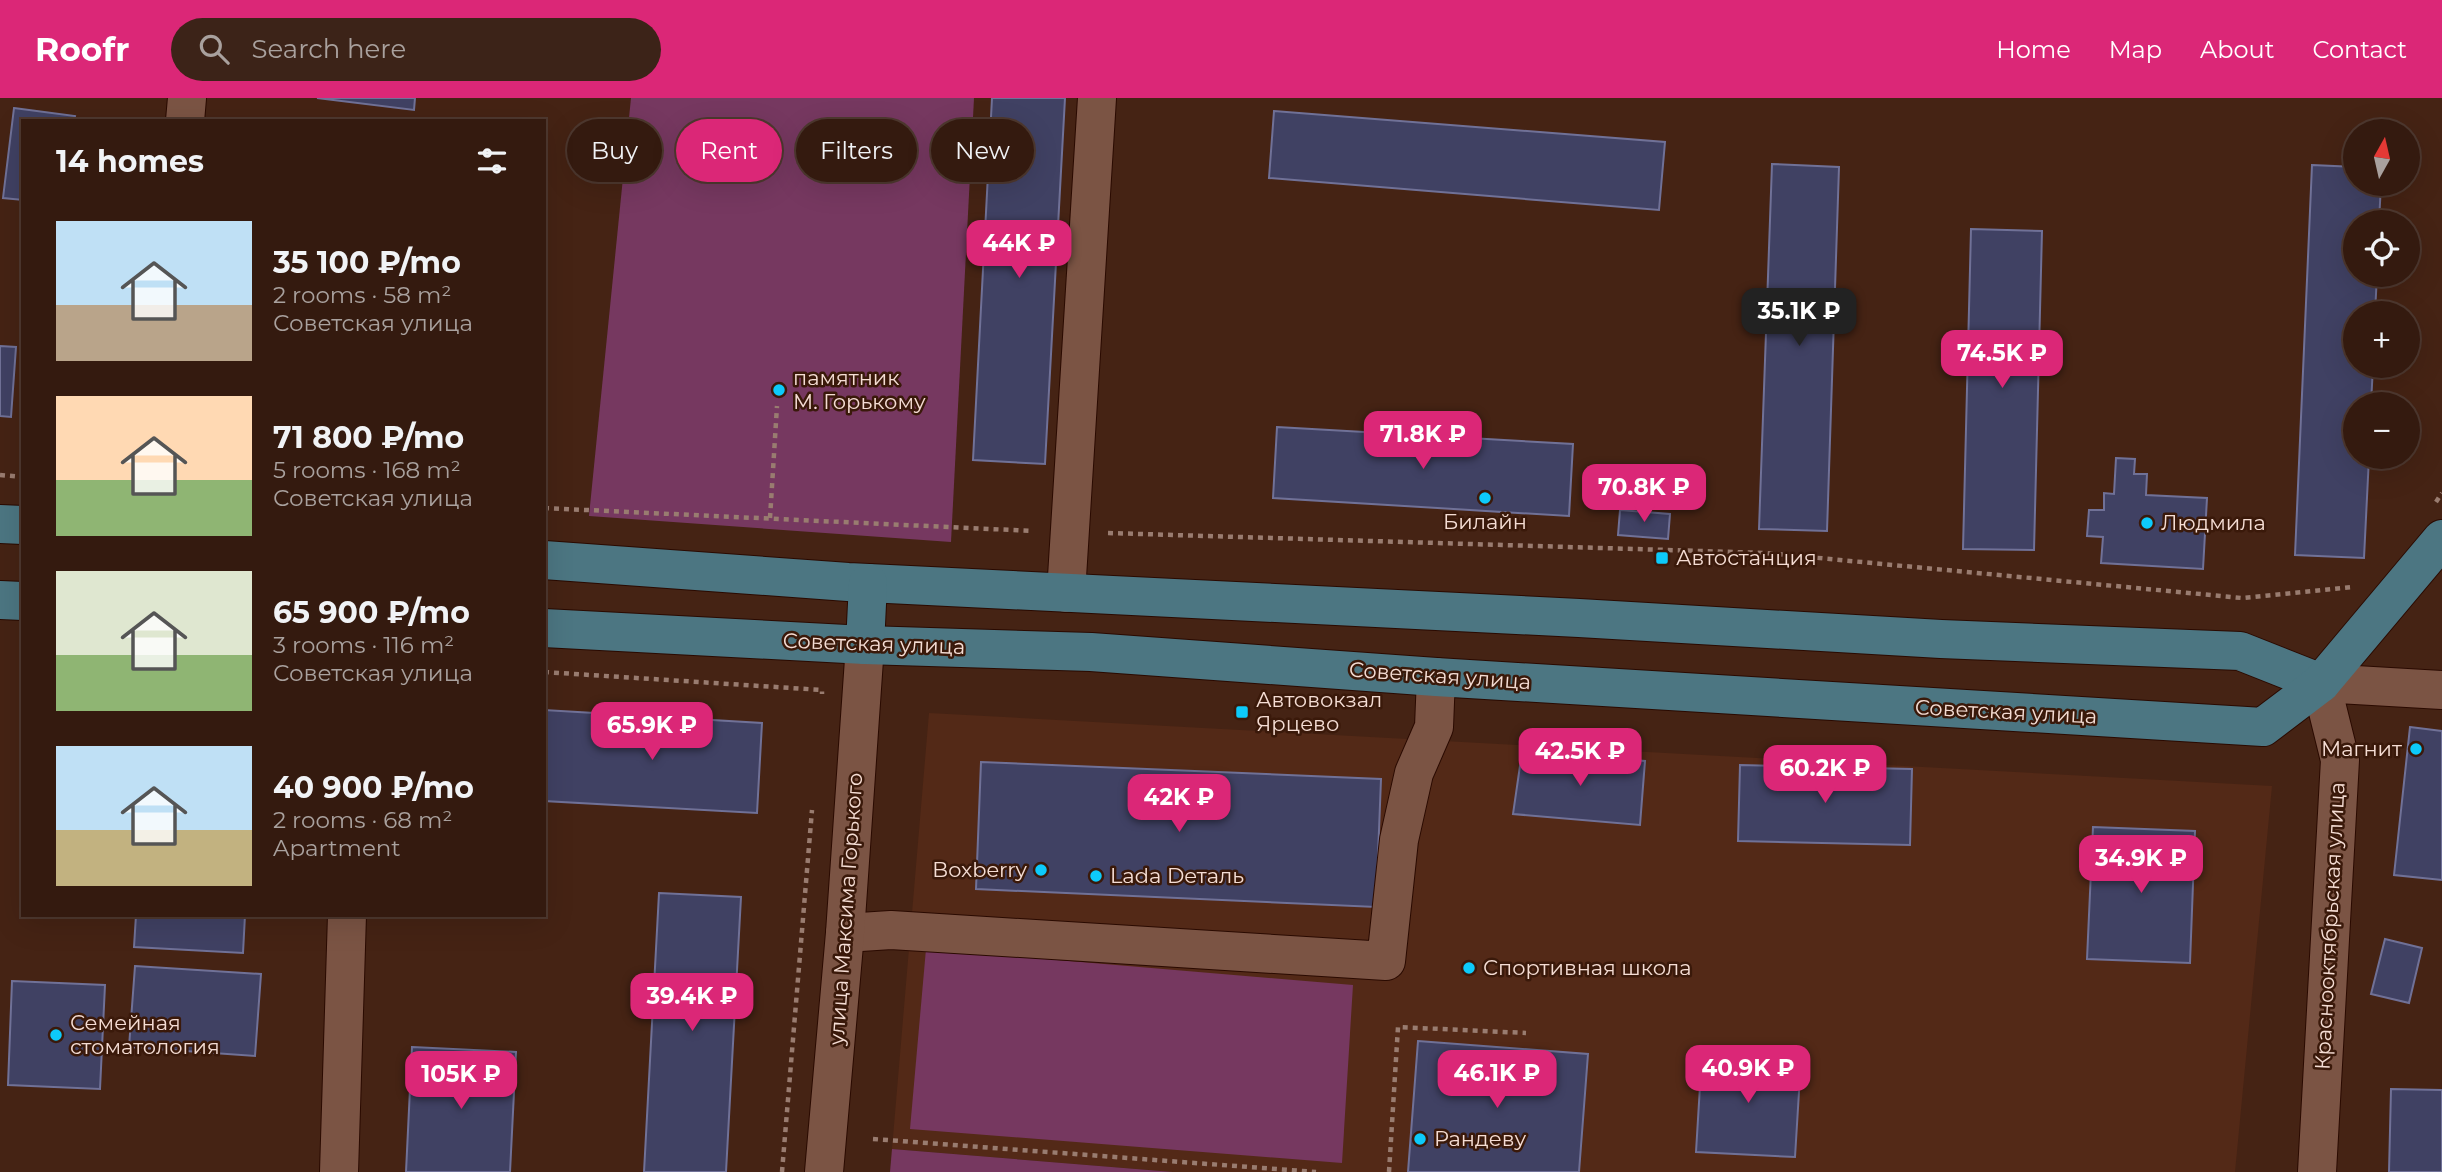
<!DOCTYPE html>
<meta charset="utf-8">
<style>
body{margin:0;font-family:Montserrat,sans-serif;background:#3c2318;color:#f1f3f6;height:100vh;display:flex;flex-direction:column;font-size:26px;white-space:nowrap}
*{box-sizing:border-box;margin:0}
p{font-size:23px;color:#a9a19e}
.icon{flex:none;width:38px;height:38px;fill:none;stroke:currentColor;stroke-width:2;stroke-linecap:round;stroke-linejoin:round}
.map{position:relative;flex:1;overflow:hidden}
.panel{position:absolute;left:21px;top:21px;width:525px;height:798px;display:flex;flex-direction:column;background:#341a0f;border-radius:0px;box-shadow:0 7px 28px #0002,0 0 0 2px #4e382f}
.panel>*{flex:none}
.top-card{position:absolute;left:567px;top:21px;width:665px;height:63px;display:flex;gap:14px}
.needle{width:46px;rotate:8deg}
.controls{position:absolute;left:2343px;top:21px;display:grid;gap:14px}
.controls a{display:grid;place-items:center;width:77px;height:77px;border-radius:50%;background:#341a0f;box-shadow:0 7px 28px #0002,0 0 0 2px #4e382f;font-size:35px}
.price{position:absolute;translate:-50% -60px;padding:0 16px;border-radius:14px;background:#db2777;color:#fff;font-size:23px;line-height:46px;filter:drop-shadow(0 2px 4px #0008)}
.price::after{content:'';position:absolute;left:50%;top:42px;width:21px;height:16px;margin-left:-10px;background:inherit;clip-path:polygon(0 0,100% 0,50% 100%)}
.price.current{background:#222;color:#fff}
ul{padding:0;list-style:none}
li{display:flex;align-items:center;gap:21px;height:175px;padding:0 35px}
li span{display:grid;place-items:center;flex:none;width:196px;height:140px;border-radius:0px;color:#555}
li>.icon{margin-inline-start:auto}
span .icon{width:84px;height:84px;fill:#fffc;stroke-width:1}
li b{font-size:30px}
h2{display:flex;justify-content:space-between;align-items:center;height:84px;padding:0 35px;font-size:30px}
.pill{padding:0 24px;border-radius:32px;background:#341a0f;box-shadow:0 7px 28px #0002,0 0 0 2px #4e382f;font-size:24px;line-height:63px}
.pill.current{background:#db2777;color:#fff}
header{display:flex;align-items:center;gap:42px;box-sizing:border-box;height:98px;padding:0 35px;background:#db2777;color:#fff}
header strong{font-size:33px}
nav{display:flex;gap:38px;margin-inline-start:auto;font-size:24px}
.search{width:490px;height:63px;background:#3c2318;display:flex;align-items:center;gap:18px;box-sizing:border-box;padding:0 24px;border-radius:38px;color:#a9a19e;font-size:26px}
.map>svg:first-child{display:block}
.built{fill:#532917}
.green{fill:#763860}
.building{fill:#404163;stroke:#707197;stroke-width:2}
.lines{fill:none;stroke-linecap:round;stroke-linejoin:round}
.minor-casing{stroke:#2a0a00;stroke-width:40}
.major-casing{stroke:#2a0a00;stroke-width:40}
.path{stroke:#997c70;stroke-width:4.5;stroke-dasharray:5 5;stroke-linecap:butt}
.minor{stroke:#7b5444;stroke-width:38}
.major{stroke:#4c7682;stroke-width:38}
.poi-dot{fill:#0dcafa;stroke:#3a190a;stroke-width:2.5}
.labels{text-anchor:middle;stroke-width:5;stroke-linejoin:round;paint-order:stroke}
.poi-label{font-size:21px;fill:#f5ddd4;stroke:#3a190a;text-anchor:start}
.street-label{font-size:21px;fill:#f5ddd4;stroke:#3a190a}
</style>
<header>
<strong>Roofr</strong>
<div class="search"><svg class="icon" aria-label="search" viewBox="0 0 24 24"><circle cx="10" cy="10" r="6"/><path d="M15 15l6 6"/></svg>Search here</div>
<nav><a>Home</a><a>Map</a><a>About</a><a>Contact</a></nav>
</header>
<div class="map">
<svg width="2442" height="1074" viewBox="0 0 2442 1074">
<rect width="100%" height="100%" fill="#452314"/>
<!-- built -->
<polygon class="built" points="929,615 2272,688 2235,1074 1173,1074 892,1051"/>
<!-- green -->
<g class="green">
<polygon points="631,0 974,0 951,444 589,418"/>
<polygon points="926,851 1353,887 1342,1065 910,1031"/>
<polygon points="892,1051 1173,1074 890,1074"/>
</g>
<!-- building -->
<g class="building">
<polygon points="317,0 415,0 414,12"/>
<polygon points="992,0 1065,0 1045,366 973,362"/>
<polygon points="14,10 75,18 74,23 23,23 23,102 3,100"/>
<polygon points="1274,13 1665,44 1659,112 1269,80"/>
<polygon points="1772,66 1839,69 1827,433 1759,431"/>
<polygon points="2312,67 2356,69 2356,86 2381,86 2379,124 2356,124 2356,177 2377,177 2375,215 2356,215 2356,268 2373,268 2371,306 2356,306 2356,359 2369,359 2364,460 2295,457"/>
<polygon points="1971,131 2042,133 2034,452 1963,451"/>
<polygon points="0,248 16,249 11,319 0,318"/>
<polygon points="1277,329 1573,346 1569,418 1273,400"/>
<polygon points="2116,360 2135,361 2134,376 2147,376 2146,397 2207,400 2203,471 2101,465 2103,439 2087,438 2089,412 2104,412 2104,395 2114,396"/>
<polygon points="1620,412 1670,416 1668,441 1618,437"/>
<polygon points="544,612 762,625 757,715 544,703"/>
<polygon points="2410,629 2442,633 2442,782 2394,777"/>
<polygon points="1522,654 1645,663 1640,727 1513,716"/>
<polygon points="981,664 1381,681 1376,809 976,791"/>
<polygon points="1740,667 1912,671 1910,747 1738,743"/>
<polygon points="2093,729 2195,733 2190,865 2087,861"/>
<polygon points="659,795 741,799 726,1074 644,1074"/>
<polygon points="136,817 245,817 243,855 134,849"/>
<polygon points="2385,841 2422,850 2409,905 2371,896"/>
<polygon points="135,868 261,876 255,958 129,949"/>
<polygon points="12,883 105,887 100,991 8,987"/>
<polygon points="1418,943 1588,956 1579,1074 1408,1074"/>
<polygon points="412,949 516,954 510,1074 406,1074"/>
<polygon points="1702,955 1801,961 1795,1059 1696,1054"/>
<polygon points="2391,991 2442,992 2442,1074 2389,1074"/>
</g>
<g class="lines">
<defs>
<g id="minor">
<polyline points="185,23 187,0"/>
<polyline points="1066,495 1097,0"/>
<polyline points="845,835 891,832 1386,863 1399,742 1414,675 1434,629 1436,579"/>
<polyline points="339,1074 347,817"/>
<polyline points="824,1074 845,835 865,547"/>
<polyline points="2317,1074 2340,662 2321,585 2442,592"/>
</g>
<g id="major">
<polyline points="0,426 23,427"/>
<polyline points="544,462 848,484 1579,520 1941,541 2240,553 2321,585"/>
<polyline points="0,502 23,503"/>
<polyline points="544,530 865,547 1091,554 1436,579 2263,629 2321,585 2442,441"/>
<polyline points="865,547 868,485"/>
</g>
</defs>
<!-- minor casing -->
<use href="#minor" class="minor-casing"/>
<!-- major casing -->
<use href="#major" class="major-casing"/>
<!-- path -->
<g class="path">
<polyline points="0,377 23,379"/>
<polyline points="2436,404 2442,395"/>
<polyline points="544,410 1033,433"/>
<polyline points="770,420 777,308"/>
<polyline points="1108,435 1766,455 2242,500 2353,489"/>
<polyline points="544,574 822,592 822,596"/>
<polyline points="873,1041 1316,1074"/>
<polyline points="782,1074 812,712"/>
<polyline points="1389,1074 1398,929 1526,935"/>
</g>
<!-- minor -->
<use href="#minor" class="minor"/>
<!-- major -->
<use href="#major" class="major"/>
</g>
<!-- markers -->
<g class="poi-dot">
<circle cx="779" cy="292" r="7"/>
<circle cx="1485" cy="400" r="7"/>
<circle cx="2147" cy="425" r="7"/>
<rect x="1655" y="453" width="14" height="14" rx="3.5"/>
<rect x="1235" y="607" width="14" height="14" rx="3.5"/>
<circle cx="2416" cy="651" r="7"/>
<circle cx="1041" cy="772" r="7"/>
<circle cx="1096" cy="778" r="7"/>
<circle cx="1469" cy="870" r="7"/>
<circle cx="56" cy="937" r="7"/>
<circle cx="1420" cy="1041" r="7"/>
</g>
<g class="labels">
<!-- poi labels -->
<g class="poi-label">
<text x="793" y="287">памятник<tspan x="793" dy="24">М. Горькому</tspan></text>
<text x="1485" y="431" text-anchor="middle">Билайн</text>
<text x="2161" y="432">Людмила</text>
<text x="1676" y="467">Автостанция</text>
<text x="1256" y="609">Автовокзал<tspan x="1256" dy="24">Ярцево</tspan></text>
<text x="2402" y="658" text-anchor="end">Магнит</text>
<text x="1027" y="779" text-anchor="end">Boxberry</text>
<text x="1110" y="785">Lada Dеталь</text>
<text x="1483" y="877">Спортивная школа</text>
<text x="70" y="932">Семейная<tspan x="70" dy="24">стоматология</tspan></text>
<text x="1434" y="1048">Рандеву</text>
</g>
<!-- street labels -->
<g class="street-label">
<text transform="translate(874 546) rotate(2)" y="7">Советская улица</text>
<text transform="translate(1440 578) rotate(4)" y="7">Советская улица</text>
<text transform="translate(2006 614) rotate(3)" y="7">Советская улица</text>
<text transform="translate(846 811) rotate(-86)" y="7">улица Максима Горького</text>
<text transform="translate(2330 828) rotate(-87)" y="7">Краснооктябрьская улица</text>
</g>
</g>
</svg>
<div class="controls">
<a><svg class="needle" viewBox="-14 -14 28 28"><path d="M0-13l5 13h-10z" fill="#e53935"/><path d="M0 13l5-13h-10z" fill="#a9a19e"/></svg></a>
<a><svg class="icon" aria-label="locate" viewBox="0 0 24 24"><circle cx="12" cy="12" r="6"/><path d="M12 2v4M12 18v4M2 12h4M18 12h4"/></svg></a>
<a>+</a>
<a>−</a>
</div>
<b class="price" style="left:1019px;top:182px">44K ₽</b>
<b class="price current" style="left:1799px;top:250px">35.1K ₽</b>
<b class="price" style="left:2002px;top:292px">74.5K ₽</b>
<b class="price" style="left:1423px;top:373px">71.8K ₽</b>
<b class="price" style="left:1644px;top:426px">70.8K ₽</b>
<b class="price" style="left:652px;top:664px">65.9K ₽</b>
<b class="price" style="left:1580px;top:690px">42.5K ₽</b>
<b class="price" style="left:1825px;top:707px">60.2K ₽</b>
<b class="price" style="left:1179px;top:736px">42K ₽</b>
<b class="price" style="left:2141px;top:797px">34.9K ₽</b>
<b class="price" style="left:692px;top:935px">39.4K ₽</b>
<b class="price" style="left:1748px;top:1007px">40.9K ₽</b>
<b class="price" style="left:1497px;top:1012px">46.1K ₽</b>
<b class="price" style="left:461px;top:1013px">105K ₽</b>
<div class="top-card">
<a class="pill">Buy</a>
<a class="pill current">Rent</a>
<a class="pill">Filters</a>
<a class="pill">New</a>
</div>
<section class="panel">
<h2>14 homes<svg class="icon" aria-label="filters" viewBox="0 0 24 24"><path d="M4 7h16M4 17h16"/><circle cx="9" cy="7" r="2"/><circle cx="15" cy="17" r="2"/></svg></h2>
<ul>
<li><span style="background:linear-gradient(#bfe0f5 60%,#b9a48a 0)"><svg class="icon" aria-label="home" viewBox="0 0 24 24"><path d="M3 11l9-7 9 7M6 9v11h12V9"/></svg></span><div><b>35 100 ₽/mo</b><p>2 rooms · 58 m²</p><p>Советская улица</p></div></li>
<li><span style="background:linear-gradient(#ffd9b3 60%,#8fb573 0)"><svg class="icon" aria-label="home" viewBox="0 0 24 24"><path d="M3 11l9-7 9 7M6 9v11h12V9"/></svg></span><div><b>71 800 ₽/mo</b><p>5 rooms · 168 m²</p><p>Советская улица</p></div></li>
<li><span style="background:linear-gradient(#dfe7d0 60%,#8fb573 0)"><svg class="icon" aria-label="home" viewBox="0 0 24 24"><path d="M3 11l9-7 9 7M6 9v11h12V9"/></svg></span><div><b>65 900 ₽/mo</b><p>3 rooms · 116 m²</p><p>Советская улица</p></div></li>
<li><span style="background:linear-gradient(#bfe0f5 60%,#c2b280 0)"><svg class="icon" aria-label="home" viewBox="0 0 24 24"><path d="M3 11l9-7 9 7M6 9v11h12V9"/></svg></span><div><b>40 900 ₽/mo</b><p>2 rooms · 68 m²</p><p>Apartment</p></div></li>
</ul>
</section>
</div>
